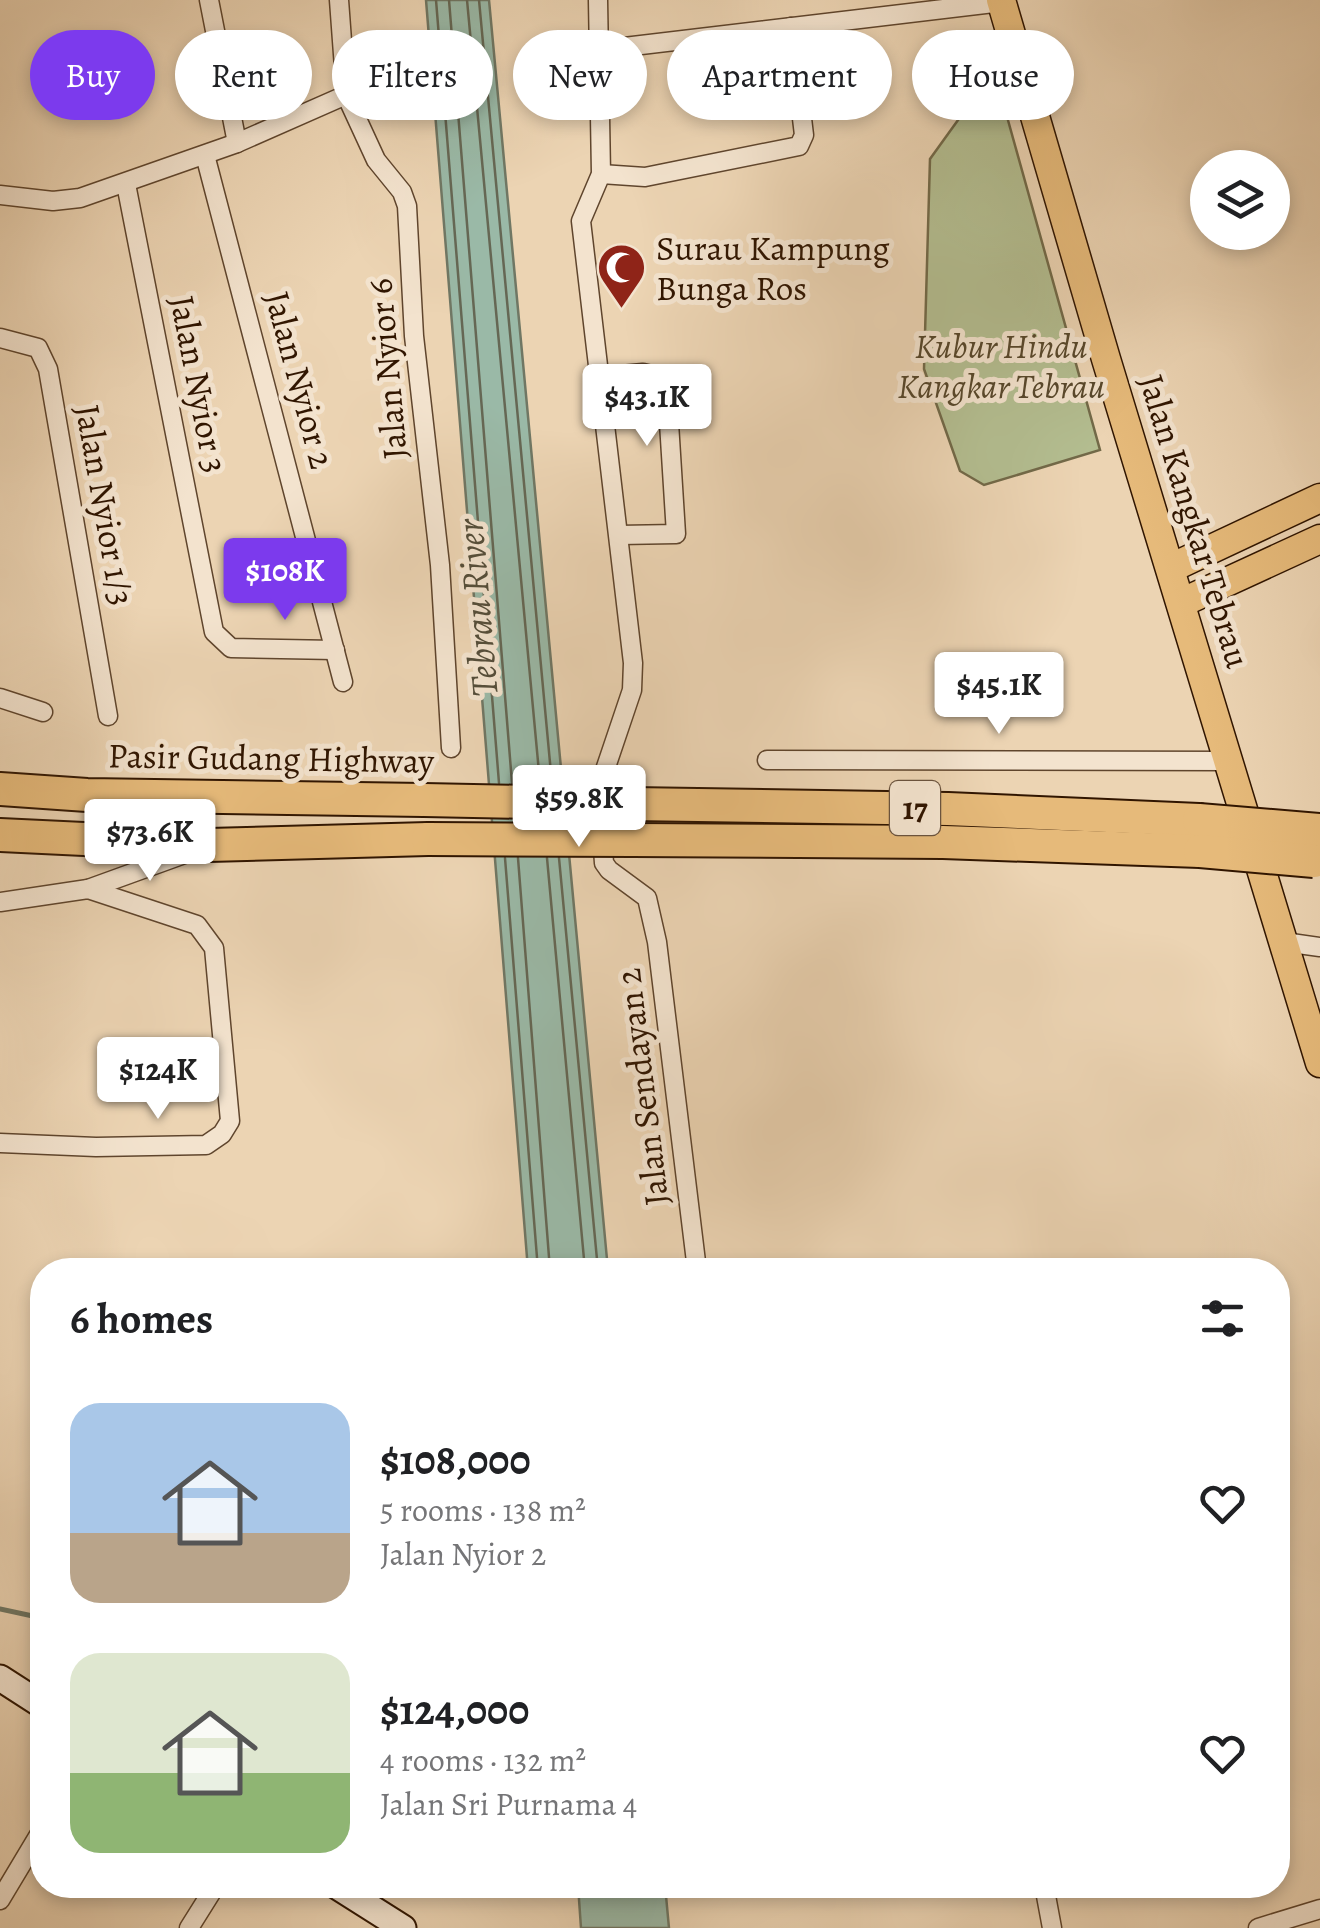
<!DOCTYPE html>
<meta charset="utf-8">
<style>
body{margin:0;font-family:Alegreya,serif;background:#f6f6f6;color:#202124;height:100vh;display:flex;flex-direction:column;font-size:38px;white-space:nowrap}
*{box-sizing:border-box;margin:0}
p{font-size:32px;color:#757577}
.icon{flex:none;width:55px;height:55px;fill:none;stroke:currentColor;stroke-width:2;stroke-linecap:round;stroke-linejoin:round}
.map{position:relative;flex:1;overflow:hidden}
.panel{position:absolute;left:30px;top:1258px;width:1260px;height:640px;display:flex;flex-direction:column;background:#fff;border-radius:40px;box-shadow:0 5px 15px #0003}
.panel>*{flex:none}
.top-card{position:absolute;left:30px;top:30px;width:1260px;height:90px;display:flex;gap:20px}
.buttons{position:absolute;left:1190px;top:150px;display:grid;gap:20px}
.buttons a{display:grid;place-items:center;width:100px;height:100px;border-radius:50%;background:#fff;box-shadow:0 5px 15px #0003;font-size:50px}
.price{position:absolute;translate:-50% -85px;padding:0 22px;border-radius:10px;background:#fff;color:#222;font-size:32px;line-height:65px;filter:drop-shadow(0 2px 5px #0008)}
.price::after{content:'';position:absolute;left:50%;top:60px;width:30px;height:22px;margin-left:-15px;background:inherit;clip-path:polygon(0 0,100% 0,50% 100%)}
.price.active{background:#7c3aed;color:#fff}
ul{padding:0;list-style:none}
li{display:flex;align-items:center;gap:30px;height:250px;padding:0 40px}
li span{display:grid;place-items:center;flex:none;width:280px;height:200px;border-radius:30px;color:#555}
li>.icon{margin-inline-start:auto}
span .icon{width:120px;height:120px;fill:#fffc;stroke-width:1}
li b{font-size:42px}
h2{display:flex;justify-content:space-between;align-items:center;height:120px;padding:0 40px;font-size:42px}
.chip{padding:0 35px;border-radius:45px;background:#fff;box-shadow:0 5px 15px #0003;font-size:35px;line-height:90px}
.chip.active{background:#7c3aed;color:#fff}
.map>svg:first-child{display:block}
.green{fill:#b3bd90;stroke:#726948;stroke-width:2.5}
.water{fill:#9ab9a7;stroke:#707764;stroke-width:2.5}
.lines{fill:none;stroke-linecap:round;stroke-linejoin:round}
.shore{stroke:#656754;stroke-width:2.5}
.stream{stroke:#707764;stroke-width:5}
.street-casing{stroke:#5f452d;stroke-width:21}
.secondary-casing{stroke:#301500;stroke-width:29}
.primary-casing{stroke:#301500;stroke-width:31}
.highway-casing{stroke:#301500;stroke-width:36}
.street{stroke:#f3e3ce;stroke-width:18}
.secondary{stroke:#f3e3ce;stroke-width:25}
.primary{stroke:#e6ba7a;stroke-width:28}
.highway{stroke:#e6ba7a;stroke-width:32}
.highway-bridge-casing{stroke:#301500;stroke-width:36;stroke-linecap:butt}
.highway-bridge{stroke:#e6ba7a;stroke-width:32}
.labels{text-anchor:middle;stroke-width:10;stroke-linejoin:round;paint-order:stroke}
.shield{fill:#f3e3ce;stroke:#6a533e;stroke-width:2.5}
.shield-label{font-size:32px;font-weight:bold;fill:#301500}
.poi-label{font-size:35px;fill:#301500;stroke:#f3e3ce;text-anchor:start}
.park-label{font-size:35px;font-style:italic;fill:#57472b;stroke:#f3e3ce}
.street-label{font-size:35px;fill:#301500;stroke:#f3e3ce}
.water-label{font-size:38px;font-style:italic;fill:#554e3a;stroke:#f3e3ce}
</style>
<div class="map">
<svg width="1320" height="1928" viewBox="0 0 1320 1928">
<rect width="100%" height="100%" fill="#ecd4b3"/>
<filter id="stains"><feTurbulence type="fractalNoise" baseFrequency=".002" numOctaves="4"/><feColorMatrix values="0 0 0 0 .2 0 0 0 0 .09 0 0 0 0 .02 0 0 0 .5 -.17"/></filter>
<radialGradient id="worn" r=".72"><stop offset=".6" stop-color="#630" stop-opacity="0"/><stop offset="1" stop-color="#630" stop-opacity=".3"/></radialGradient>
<!-- green -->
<polygon class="green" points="994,70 1100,450 984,485 960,471 924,369 930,159"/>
<!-- water -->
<g class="water">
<polygon points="426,0 489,0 608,1270 528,1270"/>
<polygon points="578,1885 665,1885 669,1928 581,1928"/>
</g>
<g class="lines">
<!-- shore -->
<g class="shore">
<polyline points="436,0 499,783"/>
<polyline points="449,0 512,783"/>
<polyline points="467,0 540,783"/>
<polyline points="479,0 552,784"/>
<polyline points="505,858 538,1270"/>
<polyline points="518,858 550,1270"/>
<polyline points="547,858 585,1270"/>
<polyline points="559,858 598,1270"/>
</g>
<!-- stream -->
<polyline class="stream" points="0,1609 42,1618"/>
<defs>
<g id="street">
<polyline points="209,0 237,143"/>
<polyline points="339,0 346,95 376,160 402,192 407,206 414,336 440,565 451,748"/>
<polyline points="598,0 601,174 581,221 633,663 632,690 605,770 601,820 604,863 609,870 647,898 657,942 697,1270"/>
<polyline points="599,50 1002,2"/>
<polyline points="205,155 343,682"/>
<polyline points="601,174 645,177 799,146 804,135 791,27"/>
<polyline points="126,184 214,632 231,648 335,650"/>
<polyline points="0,195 53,201 80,198 237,143 346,95"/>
<polyline points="0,338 38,348 48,369 108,716"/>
<polyline points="599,377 643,373 656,376 667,391 676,534 619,535"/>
<polyline points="0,698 43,712"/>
<polyline points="767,760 1230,761"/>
<polyline points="88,889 190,852"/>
<polyline points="0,902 88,889 197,925 214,948 230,1121 222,1134 206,1145 96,1147 0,1143"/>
<polyline points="1284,942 1320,947"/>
<polyline points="1044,1885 1052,1928"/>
<polyline points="0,1900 42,1830"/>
<polyline points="189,1928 216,1885"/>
<polyline points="1258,1928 1320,1909"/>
</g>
<g id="secondary">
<polyline points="0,1678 42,1705"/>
<polyline points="335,1885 403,1928"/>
</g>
<g id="primary">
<polyline points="1001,0 1106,359 1320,1063"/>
<polyline points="1171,568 1320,498"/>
<polyline points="1181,603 1320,539"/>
</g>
<g id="highway">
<polyline points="0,789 87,795 424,800"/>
<polyline points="632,804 948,809 1199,820"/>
<polyline points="0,835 209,845 428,839"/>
<polyline points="633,840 943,842 1200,851"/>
</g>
</defs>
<!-- street casing -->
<use href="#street" class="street-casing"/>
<!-- secondary casing -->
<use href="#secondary" class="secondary-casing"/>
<!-- primary casing -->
<use href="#primary" class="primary-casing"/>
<!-- highway casing -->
<use href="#highway" class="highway-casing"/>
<!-- street -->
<use href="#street" class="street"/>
<!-- secondary -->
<use href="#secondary" class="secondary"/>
<!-- primary -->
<use href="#primary" class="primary"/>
<!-- highway -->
<use href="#highway" class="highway"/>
<defs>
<g id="highway-bridge">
<polyline points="424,800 632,804"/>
<polyline points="1199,820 1319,830"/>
<polyline points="428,839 633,840"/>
<polyline points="1200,851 1314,861"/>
</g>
</defs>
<!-- highway-bridge casing -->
<use href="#highway-bridge" class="highway-bridge-casing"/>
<!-- highway-bridge -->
<use href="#highway-bridge" class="highway-bridge"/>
</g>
<!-- icons -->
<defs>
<symbol id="mosque-pin" viewBox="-11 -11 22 30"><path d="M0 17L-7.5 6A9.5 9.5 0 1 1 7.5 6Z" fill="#8f2418" stroke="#f3e3ce"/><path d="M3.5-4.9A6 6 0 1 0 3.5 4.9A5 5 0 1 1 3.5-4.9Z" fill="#fff"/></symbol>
</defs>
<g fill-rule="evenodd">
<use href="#mosque-pin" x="594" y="240" width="55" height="75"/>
</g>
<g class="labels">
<!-- shield labels -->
<rect class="shield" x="890" y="781" width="50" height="54" rx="8"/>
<g class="shield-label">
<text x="915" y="819">17</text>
</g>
<!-- poi labels -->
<g class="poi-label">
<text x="656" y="260">Surau Kampung<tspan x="656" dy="40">Bunga Ros</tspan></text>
</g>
<!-- park labels -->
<g class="park-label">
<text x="1001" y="358">Kubur Hindu<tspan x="1001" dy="40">Kangkar Tebrau</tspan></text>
</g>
<!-- street labels -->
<g class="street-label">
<text transform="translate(387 369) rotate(-95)" y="12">Jalan Nyior 6</text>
<text transform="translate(300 380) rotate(75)" y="12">Jalan Nyior 2</text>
<text transform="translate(199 384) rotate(79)" y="12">Jalan Nyior 3</text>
<text transform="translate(105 505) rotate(80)" y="12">Jalan Nyior 1/3</text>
<text transform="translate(1195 521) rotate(73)" y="12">Jalan Kangkar Tebrau</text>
<text transform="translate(271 758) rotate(1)" y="12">Pasir Gudang Highway</text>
<text transform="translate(642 1087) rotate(-97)" y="12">Jalan Sendayan 2</text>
</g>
<!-- water labels -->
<g class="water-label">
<text transform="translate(477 608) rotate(-95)" y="13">Tebrau River</text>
</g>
</g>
<rect width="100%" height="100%" filter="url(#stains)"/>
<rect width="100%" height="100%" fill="url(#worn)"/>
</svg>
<div class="buttons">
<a><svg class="icon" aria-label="layers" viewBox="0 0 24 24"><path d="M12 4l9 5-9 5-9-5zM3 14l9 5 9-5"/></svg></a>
</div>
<b class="price" style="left:647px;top:449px">$43.1K</b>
<b class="price active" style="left:285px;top:623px">$108K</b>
<b class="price" style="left:999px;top:737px">$45.1K</b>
<b class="price" style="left:579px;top:850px">$59.8K</b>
<b class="price" style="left:150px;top:884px">$73.6K</b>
<b class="price" style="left:158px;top:1122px">$124K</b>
<div class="top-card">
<a class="chip active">Buy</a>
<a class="chip">Rent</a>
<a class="chip">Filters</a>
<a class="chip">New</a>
<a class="chip">Apartment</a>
<a class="chip">House</a>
</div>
<section class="panel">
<h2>6 homes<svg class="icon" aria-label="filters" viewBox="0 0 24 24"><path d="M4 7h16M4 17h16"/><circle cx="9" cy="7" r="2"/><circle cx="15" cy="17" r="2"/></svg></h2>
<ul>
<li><span style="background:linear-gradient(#a9c7e8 65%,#b9a48a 0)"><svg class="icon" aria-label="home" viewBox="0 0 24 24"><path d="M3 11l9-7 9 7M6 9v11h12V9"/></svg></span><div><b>$108,000</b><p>5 rooms · 138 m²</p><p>Jalan Nyior 2</p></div><svg class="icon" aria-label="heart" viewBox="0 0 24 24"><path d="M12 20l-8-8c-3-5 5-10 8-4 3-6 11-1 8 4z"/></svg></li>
<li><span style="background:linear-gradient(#dfe7d0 60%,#8fb573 0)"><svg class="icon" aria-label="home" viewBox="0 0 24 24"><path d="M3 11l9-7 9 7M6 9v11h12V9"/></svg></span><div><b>$124,000</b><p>4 rooms · 132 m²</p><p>Jalan Sri Purnama 4</p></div><svg class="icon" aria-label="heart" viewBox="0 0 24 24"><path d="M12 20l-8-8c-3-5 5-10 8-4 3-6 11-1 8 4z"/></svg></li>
</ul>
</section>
</div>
